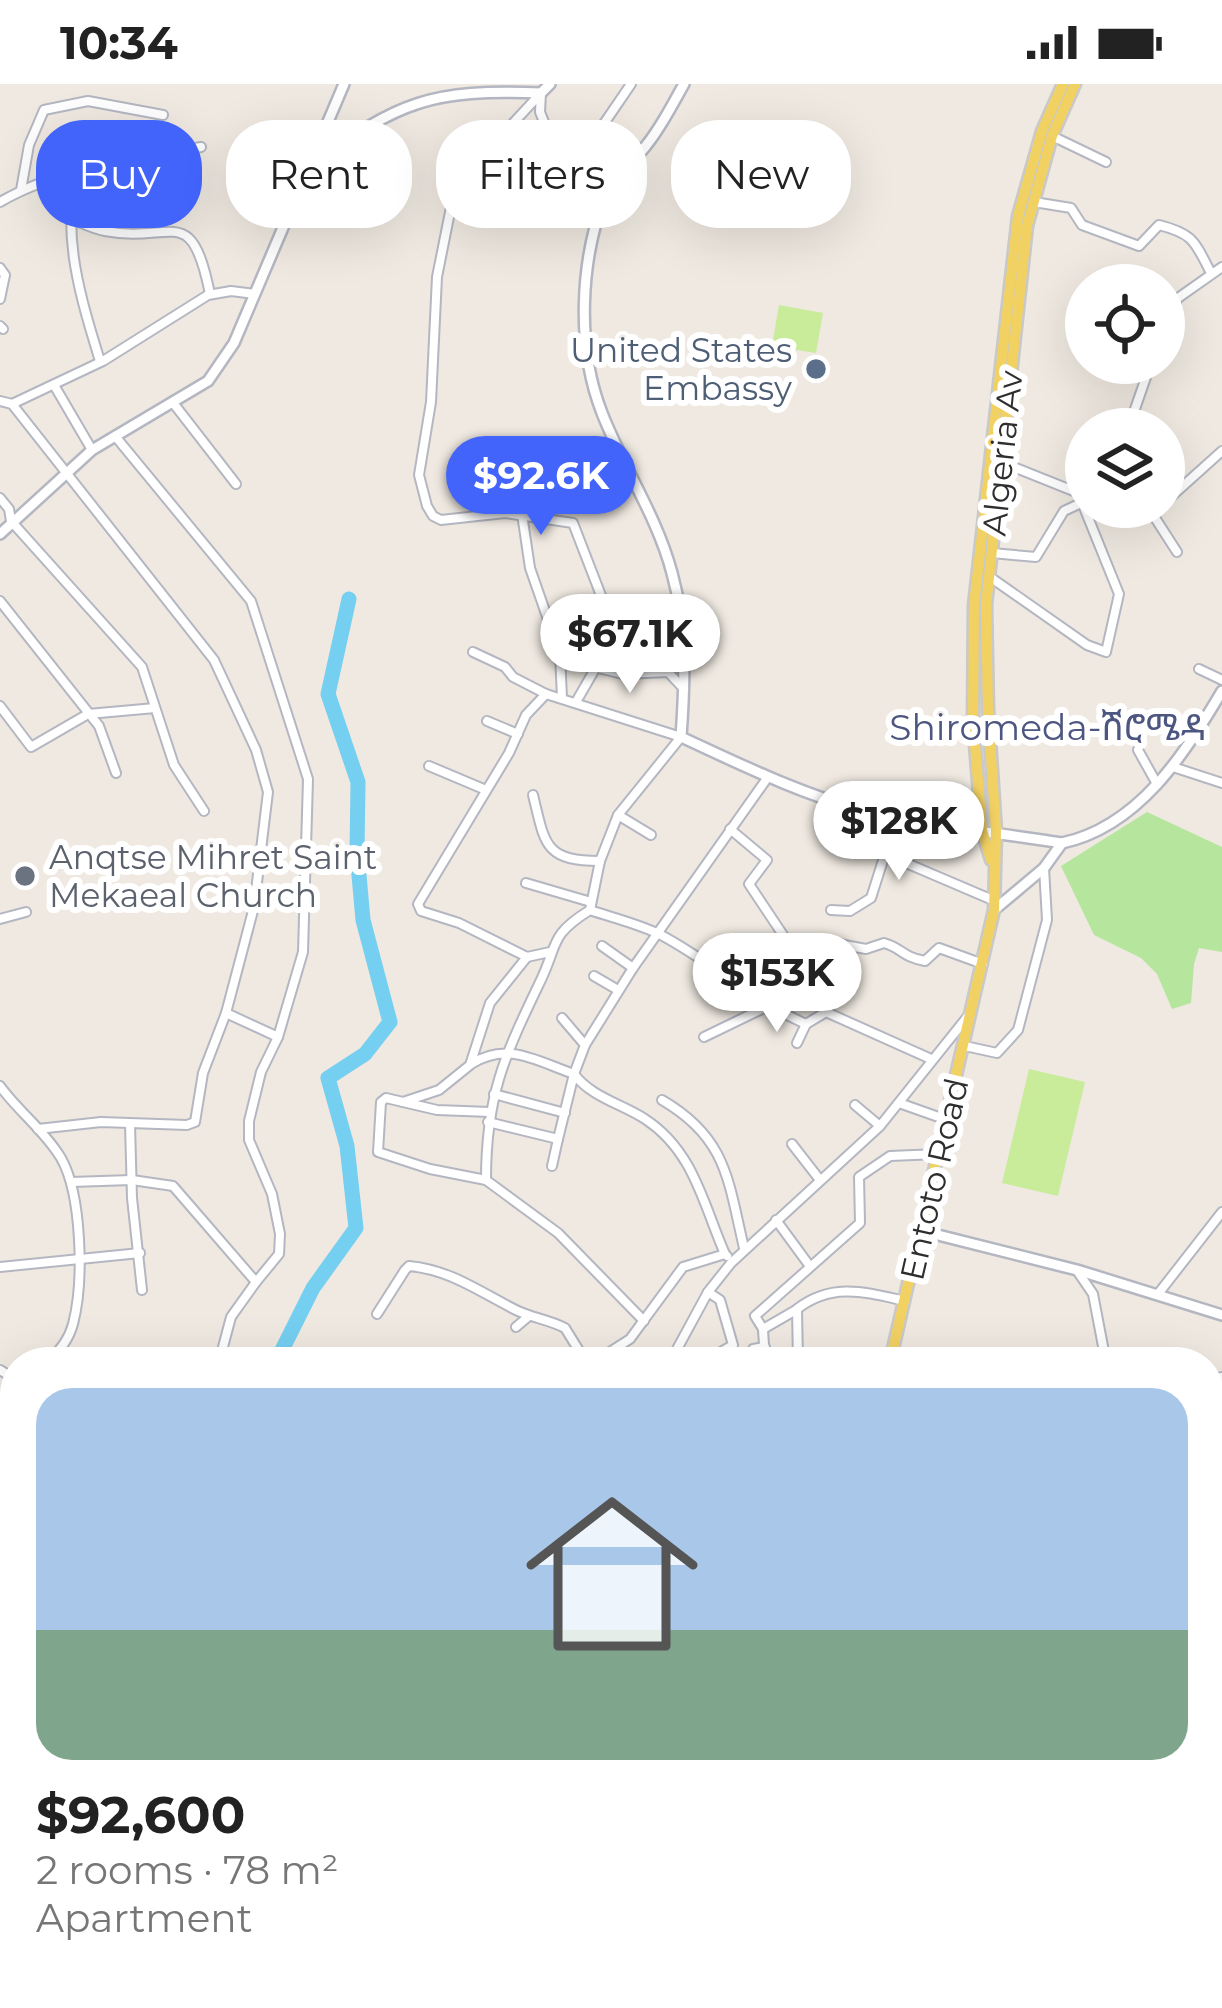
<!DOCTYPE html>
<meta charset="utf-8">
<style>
body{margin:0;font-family:Montserrat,"Noto Sans Ethiopic",sans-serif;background:#f6f6f6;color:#222;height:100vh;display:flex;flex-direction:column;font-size:45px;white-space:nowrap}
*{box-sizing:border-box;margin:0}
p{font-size:39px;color:#767676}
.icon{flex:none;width:66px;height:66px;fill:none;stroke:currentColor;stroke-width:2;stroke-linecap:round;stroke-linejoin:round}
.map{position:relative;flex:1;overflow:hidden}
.panel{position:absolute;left:0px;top:1263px;width:1224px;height:663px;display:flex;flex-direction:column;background:#fff;border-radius:48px 48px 0 0;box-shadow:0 12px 48px #0002}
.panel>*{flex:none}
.top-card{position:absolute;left:36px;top:36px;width:1152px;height:108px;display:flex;gap:24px}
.buttons{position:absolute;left:1065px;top:180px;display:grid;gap:24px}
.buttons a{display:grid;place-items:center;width:120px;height:120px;border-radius:50%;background:#fff;box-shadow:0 12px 48px #0002;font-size:60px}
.price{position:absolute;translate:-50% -102px;padding:0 27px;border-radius:42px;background:#fff;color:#222;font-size:39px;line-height:78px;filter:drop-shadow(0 3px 6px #0008)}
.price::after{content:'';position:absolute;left:50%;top:72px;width:36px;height:27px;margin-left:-18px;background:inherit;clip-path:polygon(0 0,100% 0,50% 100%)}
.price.active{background:#4264fb;color:#fff}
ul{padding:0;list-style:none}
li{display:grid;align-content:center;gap:24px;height:636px;padding:0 36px}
li span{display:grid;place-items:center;height:372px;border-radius:36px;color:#555}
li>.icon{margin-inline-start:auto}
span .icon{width:216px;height:216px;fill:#fffc;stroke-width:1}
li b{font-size:51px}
.pill{padding:0 42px;border-radius:48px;background:#fff;box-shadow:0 12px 48px #0002;font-size:42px;line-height:108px}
.pill.active{background:#4264fb;color:#fff}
.status{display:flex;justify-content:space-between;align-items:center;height:84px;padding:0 60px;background:#fff;direction:ltr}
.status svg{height:33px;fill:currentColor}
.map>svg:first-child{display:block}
.green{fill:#b6e59e}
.pitch{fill:#c9ec9a}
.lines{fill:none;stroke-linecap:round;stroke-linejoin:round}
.river{stroke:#75cff0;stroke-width:15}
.street-casing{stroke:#b4b7c1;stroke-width:12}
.secondary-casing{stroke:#b4b7c1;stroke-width:14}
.primary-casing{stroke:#c9c9c9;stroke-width:15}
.street{stroke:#fff;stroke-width:8}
.secondary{stroke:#fff;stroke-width:9}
.primary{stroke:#f2d163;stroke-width:10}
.service-dot{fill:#5c6f8a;stroke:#fff;stroke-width:4.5}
.worship-dot{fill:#6b7280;stroke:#fff;stroke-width:4.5}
.labels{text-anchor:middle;stroke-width:12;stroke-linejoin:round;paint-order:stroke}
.service-label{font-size:33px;fill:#4e5e75;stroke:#fff;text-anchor:end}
.street-label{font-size:33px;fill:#2e2e2e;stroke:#fff}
.worship-label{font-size:33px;fill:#5b616d;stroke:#fff;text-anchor:start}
.neighbourhood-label{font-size:36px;fill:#4d5680;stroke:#fff}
</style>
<div class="status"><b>10:34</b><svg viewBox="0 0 49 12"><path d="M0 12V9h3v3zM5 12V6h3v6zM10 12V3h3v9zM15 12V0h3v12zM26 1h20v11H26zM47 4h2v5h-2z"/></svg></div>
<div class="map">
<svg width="1222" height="1924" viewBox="0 0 1222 1924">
<rect width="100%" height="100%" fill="#efe9e1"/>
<!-- green -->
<g class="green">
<polygon points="798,84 821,103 817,120 810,124 799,122 785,103 786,92"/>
<polygon points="1147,728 1222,763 1222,868 1199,864 1194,880 1191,919 1172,925 1157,890 1141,874 1094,851 1061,782"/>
<polygon points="15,1385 15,1582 0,1596 0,1388"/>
</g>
<!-- pitch -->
<g class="pitch">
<polygon points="779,221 823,229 816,269 772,262"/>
<polygon points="1029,985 1085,998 1058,1112 1002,1099"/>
</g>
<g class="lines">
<!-- river -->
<g class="river">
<polyline points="276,1278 313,1204 356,1144 347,1062 328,994 365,970 390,938 363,836 357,769 358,698 328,610 349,515"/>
<polyline points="15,1568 8,1593 15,1638"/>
</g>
<defs>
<g id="street">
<polyline points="541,9 466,90 451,123 437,193 431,318 419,391 427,422 433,432 441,436 505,429 573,439 612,540 607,564 576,618"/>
<polyline points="541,9 540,28 546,43 606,110"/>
<polyline points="1052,52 1106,78"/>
<polyline points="573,69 603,41 631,0"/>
<path d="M75 88C63 157 80 212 100 277"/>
<polyline points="21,106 29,61 44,26 88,17 163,31"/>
<path d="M0 118C60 83 134 76 201 63"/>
<path d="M1034 118 1071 124 1082 141 1139 162 1159 141C1195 150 1195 159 1211 189"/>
<path d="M69 134C80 138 93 145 105 147 173 160 191 116 210 210"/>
<polyline points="0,184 5,191 0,215"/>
<polyline points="1164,239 1178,214 1222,183"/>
<polyline points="0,242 3,245"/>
<polyline points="54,301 92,366"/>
<polyline points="0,317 12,320 214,576 256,666 268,708 254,823 226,929 203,989 195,1038 187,1041 101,1038 38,1045"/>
<polyline points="12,320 103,277 208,211 231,207 255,210"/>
<polyline points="174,320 236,400"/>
<polyline points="1128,345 1151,279"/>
<polyline points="1001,378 1086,412"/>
<polyline points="0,414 9,425 11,437 142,583 174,681 204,727"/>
<polyline points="1164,419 1222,367"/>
<polyline points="1103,423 1119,429 1156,423"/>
<polyline points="1150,426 1177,468"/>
<polyline points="522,430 530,484 560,570 562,614"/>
<polyline points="992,469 1036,473 1064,427 1081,419"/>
<polyline points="990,493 1087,561 1106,568 1119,510 1077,406"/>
<polyline points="0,517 99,642 116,689"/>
<path d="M473 568 505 583 513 593 546 610 681 653 618 731 600 777 590 826C548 852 559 860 539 900 504 973 486 1012 486 1096L558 1149 644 1237"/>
<polyline points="594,583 623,590 668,588 684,605"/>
<polyline points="1199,585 1222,596"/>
<polyline points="546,610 526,631 509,669 418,820 421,827 459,839 527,873 550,868"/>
<polyline points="0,622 31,663 88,630 155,624"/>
<polyline points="487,637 518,650"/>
<polyline points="1138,666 1157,700"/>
<polyline points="429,682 486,706"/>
<polyline points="1173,683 1222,699"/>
<path d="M533 711C545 760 544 777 600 777"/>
<polyline points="618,731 651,751"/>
<polyline points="730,745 767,776 749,800 787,857 792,884 826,928"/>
<polyline points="526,799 591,818"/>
<path d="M590 826C613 834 639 840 661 851 712 878 753 917 806 940L826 928 931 975"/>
<polyline points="831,826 850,827 871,814 885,770 995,817"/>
<polyline points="0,835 26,828"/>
<path d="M828 858 866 865 884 859C902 864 902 873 925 877L939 864 983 880"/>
<polyline points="602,862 633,884"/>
<polyline points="594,892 618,906"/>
<polyline points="226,929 278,953"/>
<polyline points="562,934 585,961"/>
<polyline points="704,953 766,923"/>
<polyline points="797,959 806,940"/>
<polyline points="965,962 997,969 1018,946 1047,836 1044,784"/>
<path d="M471 980C508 957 536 977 574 990L558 1055 488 1038"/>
<path d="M0 1002C18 1027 45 1047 61 1074 82 1111 84 1198 73 1240 69 1255 59 1268 47 1278"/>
<polyline points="494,1010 565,1029"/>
<path d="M662 1016C727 1054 728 1096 744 1164"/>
<polyline points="403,1018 437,1026 490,1028"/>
<polyline points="899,1019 947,1036"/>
<polyline points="855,1021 880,1042"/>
<polyline points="130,1040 132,1114 142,1206"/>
<polyline points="792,1060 820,1096"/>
<polyline points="552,1082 558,1055"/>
<polyline points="486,1096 430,1085 378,1068 381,1018 386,1014 403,1018 439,1006 470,981 490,919 527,873"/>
<polyline points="71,1098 132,1096 173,1102 256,1198 279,1170 280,1150 272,1110 249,1056 249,1037 261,988 278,953 303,868 308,695 251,517 115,352"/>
<polyline points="776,1136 809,1181"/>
<path d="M725 1170C703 1120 694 1067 645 1035 622 1020 591 1013 574 990L585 961 633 884 768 693"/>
<polyline points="0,1183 140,1169"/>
<polyline points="1078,1188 1093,1210 1106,1278"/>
<polyline points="708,1208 720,1216 733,1261 709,1275"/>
<polyline points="1158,1210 1222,1128"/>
<path d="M377 1230 405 1186 409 1182C452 1186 481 1209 518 1227 533 1234 550 1236 565 1244L586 1278"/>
<polyline points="516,1243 529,1232"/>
<polyline points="763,1245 755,1232 860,1139 859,1093 890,1072 938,1070"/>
<polyline points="219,1278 231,1233 256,1198"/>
<polyline points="594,1278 630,1255 683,1183 725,1170 727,1172"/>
<polyline points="670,1278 708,1208 731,1179 880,1042 968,932"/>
<polyline points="747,1278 753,1265 765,1263"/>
<polyline points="765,1278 763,1245 796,1226"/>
<path d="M798 1278 797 1225C832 1198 865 1208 905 1217"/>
<polyline points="0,1286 15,1295"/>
<polyline points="1209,1296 1222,1293"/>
<polyline points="0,1365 8,1359 15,1335"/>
<polyline points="1209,1484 1222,1490"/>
<polyline points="1209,1567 1222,1544"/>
<polyline points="1209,1643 1222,1650"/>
<polyline points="0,1697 15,1693"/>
<polyline points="1209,1756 1222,1756"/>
<polyline points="0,1883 15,1882"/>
<polyline points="1209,1894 1222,1889"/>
<polyline points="184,1911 190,1924"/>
<polyline points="299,1911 304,1924"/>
<polyline points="503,1911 516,1924"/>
<polyline points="650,1911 656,1924"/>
<polyline points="847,1911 866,1924"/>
<polyline points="973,1911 975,1924"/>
<polyline points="1173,1911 1174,1924"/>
<polyline points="712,1916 714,1911"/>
<polyline points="259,1924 261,1911"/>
<polyline points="351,1924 355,1921 365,1924"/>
<polyline points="623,1924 630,1911"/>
<polyline points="870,1924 892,1911"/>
<polyline points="1139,1924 1170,1911"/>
<polyline points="1199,1924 1201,1911"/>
</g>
<g id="secondary">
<path d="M684 0C672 21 661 44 645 63 631 80 613 90 605 112 580 177 576 263 602 329 623 383 657 432 672 489 687 543 685 598 681 653 740 680 798 709 861 726 927 743 995 748 1062 759 1138 743 1185 670 1222 607"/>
<path d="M312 81C399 17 431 5 541 9L550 0"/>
<polyline points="0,450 92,366 208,297 234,259 344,0"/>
<polyline points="994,826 1044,784 1062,759"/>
<polyline points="922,1147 1077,1186 1222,1231"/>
</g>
<g id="primary">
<polyline points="991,776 982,746 973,637 974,521 1018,132 1042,47 1063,0"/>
<polyline points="890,1278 994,826 996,747 988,626 986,521 1027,142 1052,52 1075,0"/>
<polyline points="740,1911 740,1924"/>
</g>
</defs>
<!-- street casing -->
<use href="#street" class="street-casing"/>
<!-- secondary casing -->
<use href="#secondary" class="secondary-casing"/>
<!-- primary casing -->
<use href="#primary" class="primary-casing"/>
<!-- street -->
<use href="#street" class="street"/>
<!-- secondary -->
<use href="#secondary" class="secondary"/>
<!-- primary -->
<use href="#primary" class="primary"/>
</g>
<!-- markers -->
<circle class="service-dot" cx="816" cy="285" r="12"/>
<circle class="worship-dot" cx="25" cy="792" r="12"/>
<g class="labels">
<!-- service labels -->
<g class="service-label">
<text x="792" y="278">United States<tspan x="792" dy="38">Embassy</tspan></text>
</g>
<!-- street labels -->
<g class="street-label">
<text transform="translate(1002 369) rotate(-84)" y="12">Algeria Av</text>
<text transform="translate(934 1095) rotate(-77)" y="12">Entoto Road</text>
</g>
<!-- worship labels -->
<g class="worship-label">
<text x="49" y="785">Anqtse Mihret Saint<tspan x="49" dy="38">Mekaeal Church</tspan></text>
</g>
<!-- neighbourhood labels -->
<g class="neighbourhood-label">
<text x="1048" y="656">Shiromeda-ሽሮሜዳ</text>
</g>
</g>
</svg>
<div class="buttons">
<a><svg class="icon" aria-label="locate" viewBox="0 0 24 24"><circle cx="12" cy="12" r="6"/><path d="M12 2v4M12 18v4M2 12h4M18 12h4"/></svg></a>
<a><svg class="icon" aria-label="layers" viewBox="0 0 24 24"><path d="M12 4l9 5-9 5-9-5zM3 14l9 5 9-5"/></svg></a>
</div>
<b class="price active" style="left:541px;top:454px">$92.6K</b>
<b class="price" style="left:630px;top:612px">$67.1K</b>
<b class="price" style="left:899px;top:799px">$128K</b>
<b class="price" style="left:777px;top:951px">$153K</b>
<div class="top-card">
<a class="pill active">Buy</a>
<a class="pill">Rent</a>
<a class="pill">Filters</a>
<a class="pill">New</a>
</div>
<section class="panel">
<ul>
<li><span style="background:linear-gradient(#a9c7e8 65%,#7fa58c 0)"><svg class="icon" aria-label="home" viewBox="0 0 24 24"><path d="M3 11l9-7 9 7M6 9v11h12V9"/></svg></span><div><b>$92,600</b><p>2 rooms · 78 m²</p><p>Apartment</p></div></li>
</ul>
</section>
</div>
